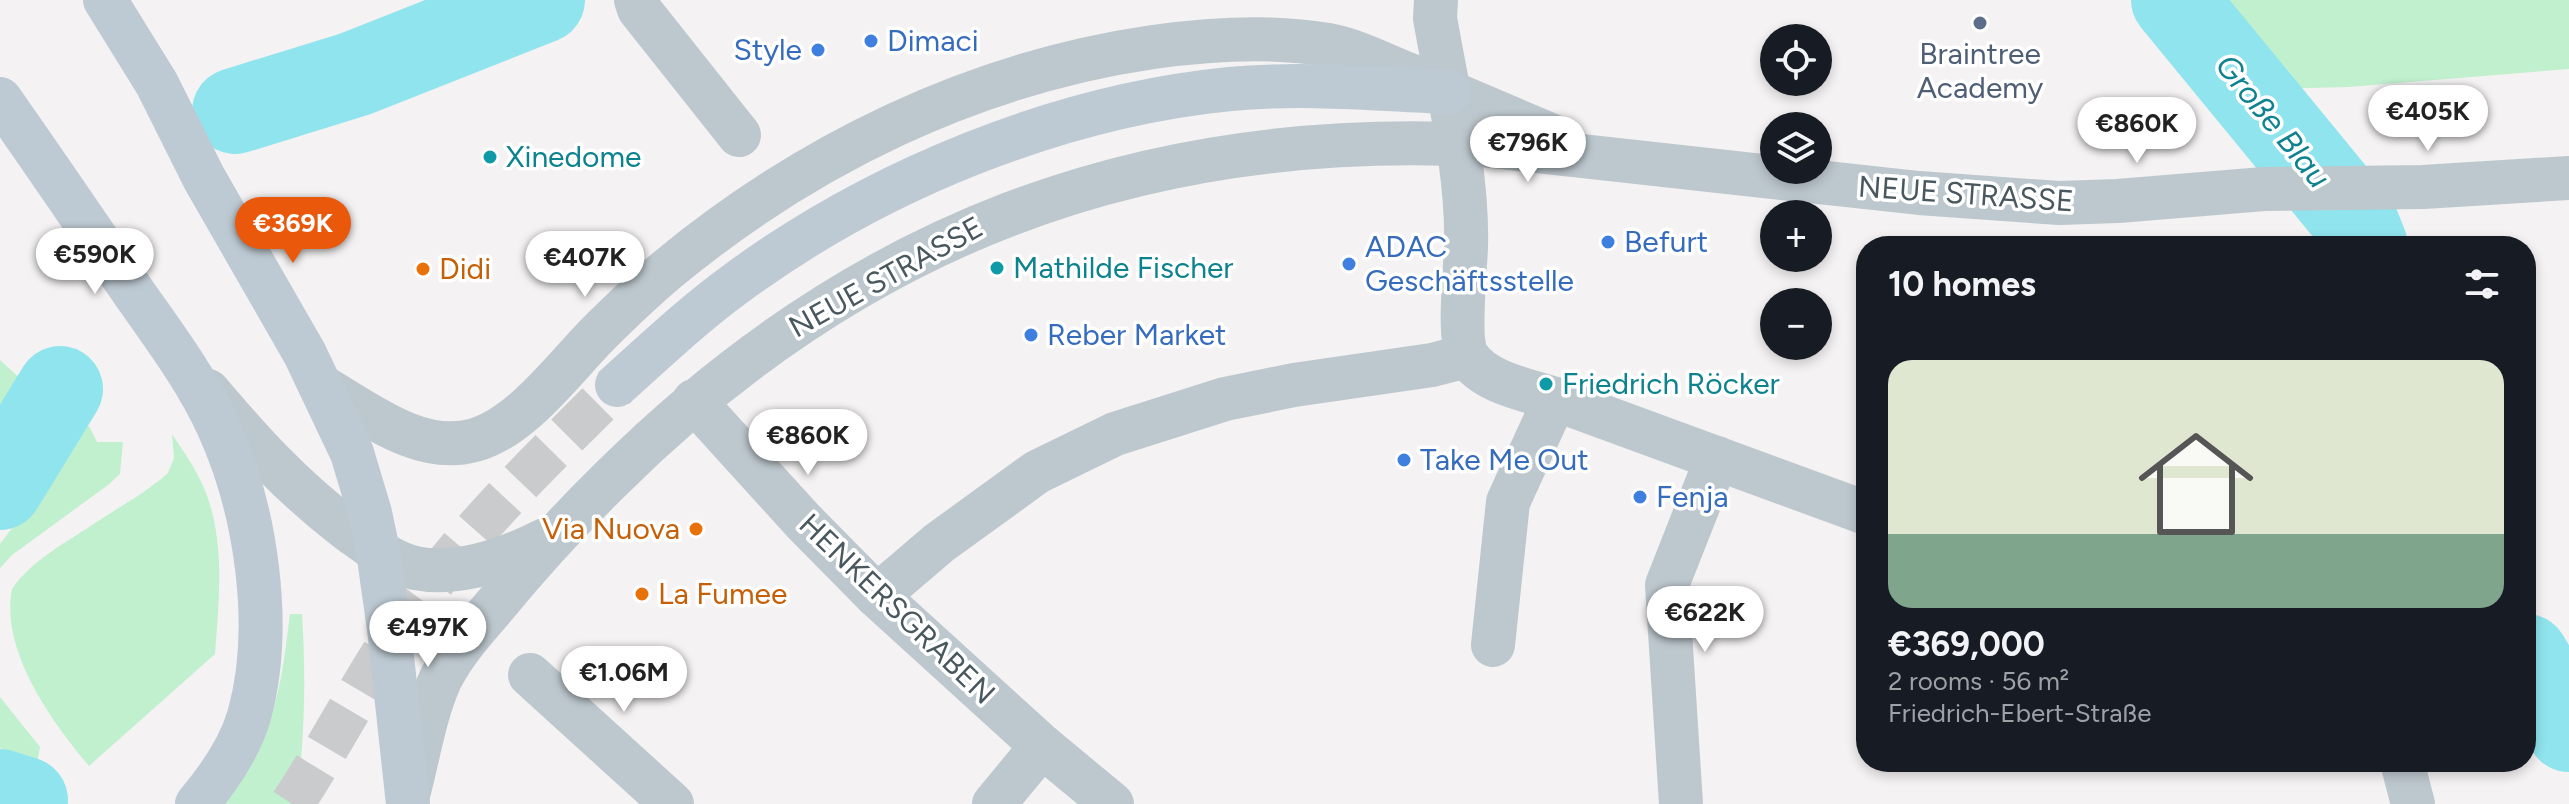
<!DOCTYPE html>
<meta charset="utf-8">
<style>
body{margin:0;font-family:Figtree,sans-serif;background:#20242c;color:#f1f3f6;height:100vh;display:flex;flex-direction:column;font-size:30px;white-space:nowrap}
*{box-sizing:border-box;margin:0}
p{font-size:26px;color:#9ea1a6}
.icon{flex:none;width:44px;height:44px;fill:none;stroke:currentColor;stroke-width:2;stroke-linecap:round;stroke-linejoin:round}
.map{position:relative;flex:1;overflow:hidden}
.details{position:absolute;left:1856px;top:236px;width:680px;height:536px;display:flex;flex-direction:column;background:#171b24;border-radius:32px;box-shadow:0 4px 12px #0003}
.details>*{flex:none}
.fabs{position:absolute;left:1760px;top:24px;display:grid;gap:16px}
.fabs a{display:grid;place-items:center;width:72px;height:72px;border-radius:50%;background:#171b24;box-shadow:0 4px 12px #0003;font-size:40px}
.price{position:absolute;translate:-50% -68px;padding:0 18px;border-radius:28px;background:#fff;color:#222;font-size:26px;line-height:52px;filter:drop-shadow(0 2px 4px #0008)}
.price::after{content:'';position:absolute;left:50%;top:48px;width:24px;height:18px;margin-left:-12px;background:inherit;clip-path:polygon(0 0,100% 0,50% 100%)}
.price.current{background:#ea580c;color:#fff}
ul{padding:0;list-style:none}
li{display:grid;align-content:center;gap:16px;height:424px;padding:0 32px}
li span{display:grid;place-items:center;height:248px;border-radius:24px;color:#555}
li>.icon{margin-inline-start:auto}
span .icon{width:144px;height:144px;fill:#fffc;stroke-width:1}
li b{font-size:34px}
h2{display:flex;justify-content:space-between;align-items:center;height:96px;padding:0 32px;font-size:34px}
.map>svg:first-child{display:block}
.green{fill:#c1f0ce}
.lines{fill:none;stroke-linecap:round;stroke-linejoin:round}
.river{stroke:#8fe4ed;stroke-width:86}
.secondary-tunnel{stroke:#c9cbcd;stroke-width:44;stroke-dasharray:44 22;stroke-linecap:butt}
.minor{stroke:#bdc8ce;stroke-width:44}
.tertiary{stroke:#bdc8ce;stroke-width:44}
.secondary{stroke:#becad3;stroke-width:44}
.service-dot{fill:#5c6f8a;stroke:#fff;stroke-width:3}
.shop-dot{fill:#3f7fe0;stroke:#fff;stroke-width:3}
.culture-dot{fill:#0f9aa8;stroke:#fff;stroke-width:3}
.food-dot{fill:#e8710a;stroke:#fff;stroke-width:3}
.labels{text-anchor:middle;stroke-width:7;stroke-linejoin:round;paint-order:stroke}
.shop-label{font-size:30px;fill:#366cbe;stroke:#fff;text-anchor:start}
.service-label{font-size:30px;fill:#4e5e75;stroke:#fff}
.culture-label{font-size:30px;fill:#0d838f;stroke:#fff;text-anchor:start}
.street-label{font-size:30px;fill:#49575f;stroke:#fff}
.food-label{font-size:30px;fill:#c56008;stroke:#fff;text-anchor:start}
.water-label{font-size:32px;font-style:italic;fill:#0e838f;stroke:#fff}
</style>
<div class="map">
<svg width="2569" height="804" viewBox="0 0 2569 804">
<rect width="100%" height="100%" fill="#f4f2f2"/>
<!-- green -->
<g class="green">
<polygon points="2197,0 2569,0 2569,69 2349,87 2264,89"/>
<polygon points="0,360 25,383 11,431 0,450"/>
<polygon points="89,426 97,442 123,442 120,474 108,485 12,555 0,568 0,544 12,528 23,501 40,471 63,437"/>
<path d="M172 434C183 451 196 469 204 488 226 541 219 599 215 654L89 766C52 722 0 651 12 589 31 561 65 543 92 525 117 508 146 493 168 473L174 458Z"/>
<path d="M290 614H302C306 678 305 740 296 804H225C238 780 253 756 265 732 281 695 285 653 290 614Z"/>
<polygon points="0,697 40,747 37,763 0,748"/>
</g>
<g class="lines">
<!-- river -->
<g class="river">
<polyline points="2174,0 2354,219 2365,246"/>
<polyline points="235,111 355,74 542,0"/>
<polyline points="0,487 60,389"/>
<polyline points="2526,657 2569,729"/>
<polyline points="0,792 25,800"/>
</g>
<!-- secondary-tunnel -->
<path class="secondary-tunnel" d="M292 804C335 739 369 669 415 606 473 525 547 455 617 385"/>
<!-- minor -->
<g class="minor">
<polyline points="636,0 639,9 739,135"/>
<path d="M1436 0 1435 18C1448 94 1468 171 1466 248 1465 270 1458 341 1468 357 1485 383 1528 390 1555 399L1866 513"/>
<polyline points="694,401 803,521 877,596 1042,746 1112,804"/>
<polyline points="877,596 939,543 1037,472 1115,434 1225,399 1294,385 1432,365 1467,356"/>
<polyline points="1493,645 1508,502 1555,399"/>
<polyline points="530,675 672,804"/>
<polyline points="2402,762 2413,804"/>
<polyline points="994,804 1042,746"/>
<polyline points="1681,804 1667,585 1717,458"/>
</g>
<!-- tertiary -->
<g class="tertiary">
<path d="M321 386C366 412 420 456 475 440 521 427 563 370 596 336 619 313 643 290 668 269 807 154 974 73 1153 47 1210 39 1271 35 1328 45 1355 50 1382 64 1407 74 1459 96 1510 118 1562 140"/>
<path d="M208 391C253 444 291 486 347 529 368 544 389 562 415 568 459 577 507 559 545 540"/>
<path d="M408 795C418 758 425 712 441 678 454 652 474 630 493 608 530 563 570 519 612 478 856 236 1137 128 1481 145L1919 193 2059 203 2118 201 2264 189 2423 187 2569 178"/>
</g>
<!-- secondary -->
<g class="secondary">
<polyline points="105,0 157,84 204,178 305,354 352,453 370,513 378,551 389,629 408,804"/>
<path d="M0 99C45 163 89 228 134 293 164 336 196 378 218 426 256 509 274 627 249 716 240 747 218 779 197 804"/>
<path d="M617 385C657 349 695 313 738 282 877 180 1058 106 1230 89 1302 82 1377 89 1449 92"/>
</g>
</g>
<!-- markers -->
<circle class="service-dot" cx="1980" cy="23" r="8"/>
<g class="shop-dot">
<circle cx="871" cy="41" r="8"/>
<circle cx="818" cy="50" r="8"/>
<circle cx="1608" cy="242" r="8"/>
<circle cx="1349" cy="264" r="8"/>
<circle cx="1031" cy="335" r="8"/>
<circle cx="1404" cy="460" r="8"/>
<circle cx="1640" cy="497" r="8"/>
</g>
<g class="culture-dot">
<circle cx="490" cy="157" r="8"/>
<circle cx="997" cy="268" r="8"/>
<circle cx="1546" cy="384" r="8"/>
</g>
<g class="food-dot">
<circle cx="423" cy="269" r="8"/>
<circle cx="696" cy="529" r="8"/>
<circle cx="642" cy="594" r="8"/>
</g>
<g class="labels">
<!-- shop labels -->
<g class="shop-label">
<text x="887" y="51">Dimaci</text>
<text x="802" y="60" text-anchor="end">Style</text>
<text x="1624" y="252">Befurt</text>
<text x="1365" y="257">ADAC<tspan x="1365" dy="34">Geschäftsstelle</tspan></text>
<text x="1047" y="345">Reber Market</text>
<text x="1420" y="470">Take Me Out</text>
<text x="1656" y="507">Fenja</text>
</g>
<!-- service labels -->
<g class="service-label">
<text x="1980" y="64">Braintree<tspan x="1980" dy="34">Academy</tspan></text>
</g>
<!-- culture labels -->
<g class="culture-label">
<text x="506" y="167">Xinedome</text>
<text x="1013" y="278">Mathilde Fischer</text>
<text x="1562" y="394">Friedrich Röcker</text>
</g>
<!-- street labels -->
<g class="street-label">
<text transform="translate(1966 194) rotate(4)" y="10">NEUE STRASSE</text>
<text transform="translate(886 277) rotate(-29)" y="10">NEUE STRASSE</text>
<text transform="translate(897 609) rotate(44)" y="10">HENKERSGRABEN</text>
</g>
<!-- food labels -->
<g class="food-label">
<text x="439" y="279">Didi</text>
<text x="680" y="539" text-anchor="end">Via Nuova</text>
<text x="658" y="604">La Fumee</text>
</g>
<!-- water labels -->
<g class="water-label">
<text transform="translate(2273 121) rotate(51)" y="11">Große Blau</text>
</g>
</g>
</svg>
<div class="fabs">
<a><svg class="icon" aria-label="locate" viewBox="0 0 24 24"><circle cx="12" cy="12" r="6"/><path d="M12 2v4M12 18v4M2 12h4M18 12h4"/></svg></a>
<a><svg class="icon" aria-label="layers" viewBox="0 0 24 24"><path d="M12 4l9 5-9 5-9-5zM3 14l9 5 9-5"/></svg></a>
<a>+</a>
<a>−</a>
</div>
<b class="price" style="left:2428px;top:153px">€405K</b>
<b class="price" style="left:2137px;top:165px">€860K</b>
<b class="price" style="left:1528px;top:184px">€796K</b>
<b class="price current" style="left:293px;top:265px">€369K</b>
<b class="price" style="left:95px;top:296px">€590K</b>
<b class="price" style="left:585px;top:299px">€407K</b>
<b class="price" style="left:808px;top:477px">€860K</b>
<b class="price" style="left:1705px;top:654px">€622K</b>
<b class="price" style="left:428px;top:669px">€497K</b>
<b class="price" style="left:624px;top:714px">€1.06M</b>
<section class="details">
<h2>10 homes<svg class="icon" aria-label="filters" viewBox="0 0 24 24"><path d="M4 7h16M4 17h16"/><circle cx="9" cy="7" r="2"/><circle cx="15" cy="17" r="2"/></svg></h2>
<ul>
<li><span style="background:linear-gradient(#dfe7d0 70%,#7fa58c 0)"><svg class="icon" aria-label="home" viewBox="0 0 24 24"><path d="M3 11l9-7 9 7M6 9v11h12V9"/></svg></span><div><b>€369,000</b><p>2 rooms · 56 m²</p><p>Friedrich-Ebert-Straße</p></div></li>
</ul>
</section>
</div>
